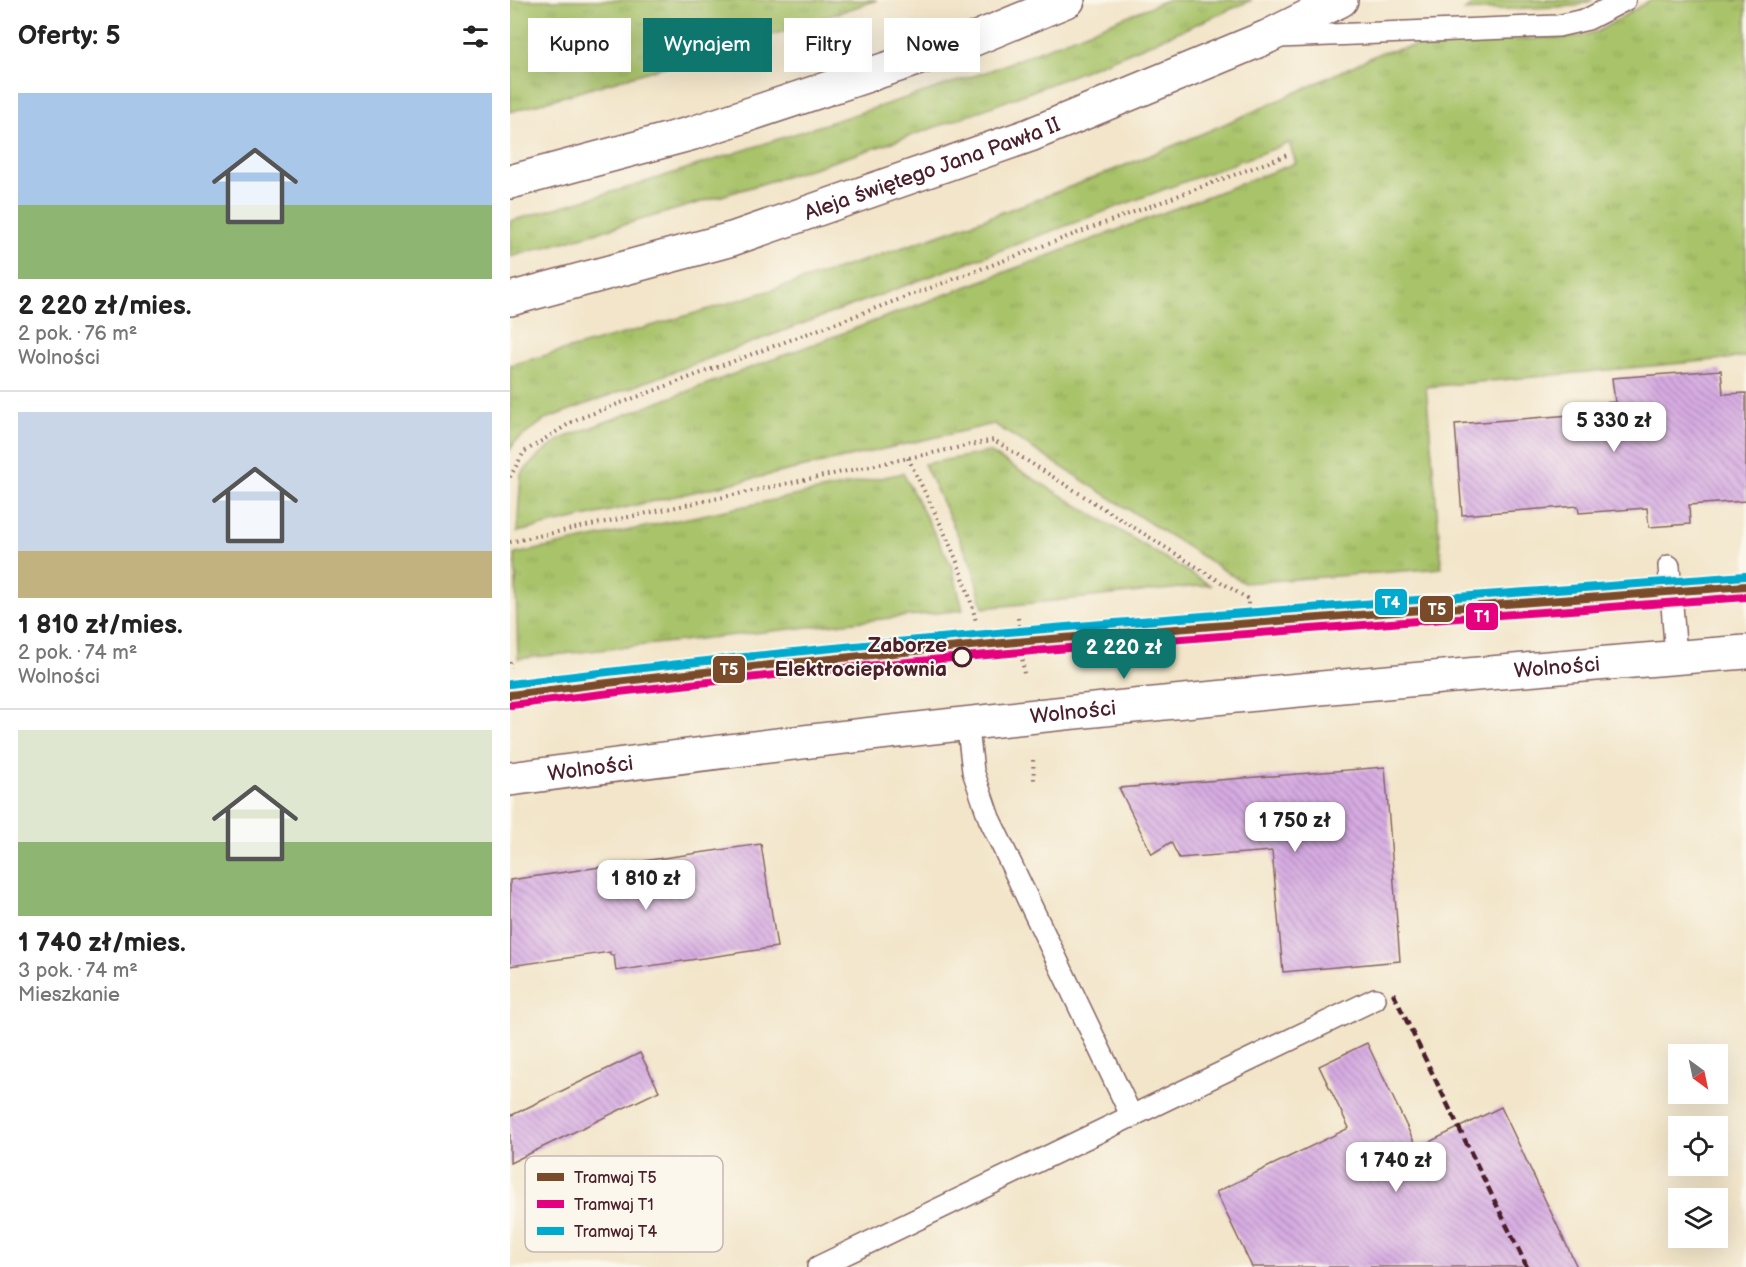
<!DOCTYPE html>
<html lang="pl">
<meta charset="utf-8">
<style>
body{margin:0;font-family:"Balsamiq Sans",sans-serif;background:#f6f6f6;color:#222;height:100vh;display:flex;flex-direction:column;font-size:22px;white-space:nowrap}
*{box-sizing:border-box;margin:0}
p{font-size:20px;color:#767676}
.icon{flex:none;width:33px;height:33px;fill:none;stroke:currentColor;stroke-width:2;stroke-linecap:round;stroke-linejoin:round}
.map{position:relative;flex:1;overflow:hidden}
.drawer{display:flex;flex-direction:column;background:#fff;width:510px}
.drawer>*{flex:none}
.top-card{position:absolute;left:18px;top:18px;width:570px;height:54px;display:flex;gap:12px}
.needle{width:39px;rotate:147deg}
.buttons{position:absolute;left:1158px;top:1044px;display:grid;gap:12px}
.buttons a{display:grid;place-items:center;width:60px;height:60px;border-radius:0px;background:#fff;box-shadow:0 6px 24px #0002;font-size:30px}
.price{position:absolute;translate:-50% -51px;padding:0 14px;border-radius:12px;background:#fff;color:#222;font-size:20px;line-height:39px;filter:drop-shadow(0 2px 3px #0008)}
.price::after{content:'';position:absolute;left:50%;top:36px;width:18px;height:14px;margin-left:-9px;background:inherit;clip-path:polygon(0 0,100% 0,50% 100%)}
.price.on{background:#0f766e;color:#fff}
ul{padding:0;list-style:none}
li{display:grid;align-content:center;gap:12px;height:318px;padding:0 18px}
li+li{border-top:2px solid #e0e0e0}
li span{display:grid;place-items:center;height:186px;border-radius:0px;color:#555}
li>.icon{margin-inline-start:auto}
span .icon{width:108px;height:108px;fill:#fffc;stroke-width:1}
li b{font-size:26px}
h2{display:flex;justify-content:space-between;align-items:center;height:72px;padding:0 18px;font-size:26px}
.pill{padding:0 21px;border-radius:0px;background:#fff;box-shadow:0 6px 24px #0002;font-size:21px;line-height:54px}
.pill.on{background:#0f766e;color:#fff}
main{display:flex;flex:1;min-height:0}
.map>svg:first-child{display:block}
.grass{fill:url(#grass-tufts);stroke:#79714a;stroke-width:1.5}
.building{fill:url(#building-back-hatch)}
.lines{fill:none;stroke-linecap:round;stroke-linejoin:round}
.service-casing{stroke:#856462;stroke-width:24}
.tertiary-casing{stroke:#856462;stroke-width:36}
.primary-casing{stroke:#856462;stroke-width:36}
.path{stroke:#856462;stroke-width:4;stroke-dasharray:1.5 4.5;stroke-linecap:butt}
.service{stroke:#fff;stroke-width:21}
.tertiary{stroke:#fff;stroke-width:33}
.primary{stroke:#fff;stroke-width:33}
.rail{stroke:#4a1f2b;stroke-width:4.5;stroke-dasharray:9 4.5;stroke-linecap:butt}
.tram-1-casing{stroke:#fbf7ec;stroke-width:12}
.tram-2-casing{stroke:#fbf7ec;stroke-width:12}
.tram-3-casing{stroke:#fbf7ec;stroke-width:12}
.tram-1{stroke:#7a4b2a;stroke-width:8}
.tram-2{stroke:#e5007d;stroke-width:8}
.tram-3{stroke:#00a9ce;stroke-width:8}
.stop-dot{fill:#fbf7ec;stroke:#4a1f2b;stroke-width:3}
.labels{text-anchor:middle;stroke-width:4.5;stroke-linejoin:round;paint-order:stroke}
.street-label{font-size:21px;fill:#4a1f2b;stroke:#fbf7ec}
.stop-label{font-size:21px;font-weight:bold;fill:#4a1f2b;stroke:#fbf7ec;text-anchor:end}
.key{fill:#fbf7ec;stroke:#c6b6b2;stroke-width:1.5}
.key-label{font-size:16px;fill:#4a1f2b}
.line-badge{stroke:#fbf7ec;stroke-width:2}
.badge-label{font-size:16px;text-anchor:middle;font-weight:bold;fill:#fff}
</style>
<main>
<section class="drawer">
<h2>Oferty: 5<svg class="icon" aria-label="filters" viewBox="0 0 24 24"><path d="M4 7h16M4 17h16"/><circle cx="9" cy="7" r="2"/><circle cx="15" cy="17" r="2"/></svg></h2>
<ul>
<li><span style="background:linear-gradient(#a9c7e8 60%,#8fb573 0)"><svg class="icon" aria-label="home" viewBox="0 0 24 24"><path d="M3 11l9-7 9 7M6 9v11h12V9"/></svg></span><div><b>2 220 zł/mies.</b><p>2 pok. · 76 m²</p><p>Wolności</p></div></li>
<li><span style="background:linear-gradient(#c9d6e8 75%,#c2b280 0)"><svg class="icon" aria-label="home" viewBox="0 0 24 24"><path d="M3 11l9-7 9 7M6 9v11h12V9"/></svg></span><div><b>1 810 zł/mies.</b><p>2 pok. · 74 m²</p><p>Wolności</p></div></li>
<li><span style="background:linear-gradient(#dfe7d0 60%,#8fb573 0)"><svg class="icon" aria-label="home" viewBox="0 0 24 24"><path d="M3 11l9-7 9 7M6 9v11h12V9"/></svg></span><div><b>1 740 zł/mies.</b><p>3 pok. · 74 m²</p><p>Mieszkanie</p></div></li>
</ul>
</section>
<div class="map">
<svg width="1236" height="1267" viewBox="0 0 1236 1267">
<defs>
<pattern id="grass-tufts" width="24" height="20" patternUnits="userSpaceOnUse" patternTransform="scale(1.5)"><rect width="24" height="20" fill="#a8c369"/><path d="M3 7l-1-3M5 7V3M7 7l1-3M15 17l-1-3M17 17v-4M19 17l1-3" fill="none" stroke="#92a75b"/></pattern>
<pattern id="building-back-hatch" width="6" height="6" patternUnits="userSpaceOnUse" patternTransform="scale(1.5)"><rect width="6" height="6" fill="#d6abe2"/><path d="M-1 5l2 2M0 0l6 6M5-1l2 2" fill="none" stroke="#b08bb7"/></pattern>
</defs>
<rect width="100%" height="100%" fill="#fbf7ec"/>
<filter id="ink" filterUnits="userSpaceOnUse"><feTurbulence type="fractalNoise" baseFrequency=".0167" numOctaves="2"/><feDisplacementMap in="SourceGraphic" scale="12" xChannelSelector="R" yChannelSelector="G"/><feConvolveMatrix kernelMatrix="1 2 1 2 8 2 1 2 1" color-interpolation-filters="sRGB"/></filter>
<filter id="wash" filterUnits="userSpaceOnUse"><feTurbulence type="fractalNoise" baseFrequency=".008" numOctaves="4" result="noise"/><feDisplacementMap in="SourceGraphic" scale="24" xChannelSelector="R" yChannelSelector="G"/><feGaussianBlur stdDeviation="1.35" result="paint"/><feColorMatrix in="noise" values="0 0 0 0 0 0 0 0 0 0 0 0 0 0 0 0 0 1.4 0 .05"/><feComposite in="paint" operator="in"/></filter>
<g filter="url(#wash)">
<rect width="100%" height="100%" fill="#f2e5c9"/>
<!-- grass -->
<g class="grass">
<polygon points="0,0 367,0 256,37 0,112"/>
<path d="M657 0H742C621 53 499 103 374 145 251 186 125 222 0 257V221L123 186 479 71Z"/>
<polygon points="971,0 1083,0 1066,6 953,11"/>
<path d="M1140 0H1236V357L916 387 932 568 734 583 484 424 7 532 11 474 30 454 53 438 786 163 779 143 36 419 5 442 0 450V365C299 286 592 188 870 53L904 46 1071 36 1089 31Z"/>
<polygon points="479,452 700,585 473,608 462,565 414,464"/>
<polygon points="393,473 442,567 453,610 8,659 5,554"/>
</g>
<g id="blocks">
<!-- building -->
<g class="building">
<polygon points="1211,370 1213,394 1236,393 1236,501 1179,505 1180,524 1139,527 1137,508 1069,513 1068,506 952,515 945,424 1061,415 1061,405 1105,402 1102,378"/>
<polygon points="875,767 890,961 773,972 762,851 669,858 661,842 642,854 609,788"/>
<polygon points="251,844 267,947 106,971 104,955 100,955 100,952 0,966 0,880"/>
<polygon points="857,1043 907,1148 991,1107 1067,1267 742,1267 706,1192 839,1128 809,1066"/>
<polygon points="130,1053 149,1091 0,1163 0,1116"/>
</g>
</g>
</g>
<g filter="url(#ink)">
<use href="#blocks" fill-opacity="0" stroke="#856462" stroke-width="1.5"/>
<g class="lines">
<defs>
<g id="service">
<polyline points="769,37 1048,26 1078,19 1115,0"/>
<polyline points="1159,566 1166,657"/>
<polyline points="457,721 463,771 479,818 622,1117"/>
<polyline points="308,1267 865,999"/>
</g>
<g id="tertiary">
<path id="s1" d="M0 779C411 723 823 684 1236 652"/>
</g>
<g id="primary">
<polyline points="0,182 183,133 452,44 558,0"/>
<path id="s2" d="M0 299 222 239 520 135 757 37 831 0"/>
</g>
</defs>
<!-- service casing -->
<use href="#service" class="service-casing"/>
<!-- tertiary casing -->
<use href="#tertiary" class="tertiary-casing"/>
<!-- primary casing -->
<use href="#primary" class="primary-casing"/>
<!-- path -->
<g class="path">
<path d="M398 458C424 512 453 563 466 622"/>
<polyline points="0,477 14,452 65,420 780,154"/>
<polyline points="0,542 484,440 738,599 738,606"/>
<polyline points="508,618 514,674"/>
<polyline points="509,629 529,627"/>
<polyline points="0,662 1,668"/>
<polyline points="523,760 524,780"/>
</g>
<!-- service -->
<use href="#service" class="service"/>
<!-- tertiary -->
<use href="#tertiary" class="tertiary"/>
<!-- primary -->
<use href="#primary" class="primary"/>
<!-- rail -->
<polyline class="rail" points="883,993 1017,1267"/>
<defs>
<path id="tram-1" d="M0 695C410 642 824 618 1236 586"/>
<path id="tram-2" d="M1 705C411 653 824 628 1236 597"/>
<path id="tram-3" d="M0 684C410 632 823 607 1235 576"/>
</defs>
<!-- tram-1 casing -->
<use href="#tram-1" class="tram-1-casing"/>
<!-- tram-2 casing -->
<use href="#tram-2" class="tram-2-casing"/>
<!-- tram-3 casing -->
<use href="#tram-3" class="tram-3-casing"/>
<!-- tram-1 -->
<use href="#tram-1" class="tram-1"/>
<!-- tram-2 -->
<use href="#tram-2" class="tram-2"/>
<!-- tram-3 -->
<use href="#tram-3" class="tram-3"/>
</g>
</g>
<!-- markers -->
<circle class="stop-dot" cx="452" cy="657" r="9"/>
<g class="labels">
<!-- street labels -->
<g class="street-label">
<text dy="7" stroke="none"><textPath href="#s2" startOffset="442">Aleja świętego Jana Pawła II</textPath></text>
<text dy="7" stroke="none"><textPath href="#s1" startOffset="1053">Wolności</textPath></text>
<text dy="7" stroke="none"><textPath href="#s1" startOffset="567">Wolności</textPath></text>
<text dy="7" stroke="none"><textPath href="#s1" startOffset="81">Wolności</textPath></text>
</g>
<!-- stop labels -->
<g class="stop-label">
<text x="437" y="652">Zaborze<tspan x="437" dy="24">Elektrociepłownia</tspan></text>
</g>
</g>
<!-- legend -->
<rect x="15" y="1156" width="198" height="96" rx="9" class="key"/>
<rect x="27" y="1173" width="27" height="8" fill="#7a4b2a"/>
<rect x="27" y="1200" width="27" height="8" fill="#e5007d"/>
<rect x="27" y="1227" width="27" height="8" fill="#00a9ce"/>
<g class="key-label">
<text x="64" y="1183">Tramwaj T5</text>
<text x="64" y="1210">Tramwaj T1</text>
<text x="64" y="1237">Tramwaj T4</text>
</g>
<g class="line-badge">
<rect x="864" y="588" width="34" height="28" rx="6" fill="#00a9ce"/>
<rect x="909" y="595" width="35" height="28" rx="6" fill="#7a4b2a"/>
<rect x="955" y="602" width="34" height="29" rx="6" fill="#e5007d"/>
<rect x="202" y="655" width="34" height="29" rx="6" fill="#7a4b2a"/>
</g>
<g class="badge-label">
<text x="881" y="608">T4</text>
<text x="927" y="615">T5</text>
<text x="972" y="622">T1</text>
<text x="219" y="675">T5</text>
</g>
</svg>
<div class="buttons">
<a><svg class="needle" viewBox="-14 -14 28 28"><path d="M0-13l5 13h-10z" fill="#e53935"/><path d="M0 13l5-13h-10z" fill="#767676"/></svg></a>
<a><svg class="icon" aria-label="locate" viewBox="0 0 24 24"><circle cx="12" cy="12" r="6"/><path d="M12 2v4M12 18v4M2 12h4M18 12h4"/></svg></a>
<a><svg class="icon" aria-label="layers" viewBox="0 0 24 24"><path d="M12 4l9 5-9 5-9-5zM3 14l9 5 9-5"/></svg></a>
</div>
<b class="price" style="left:1104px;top:453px">5 330 zł</b>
<b class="price on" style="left:614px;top:680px">2 220 zł</b>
<b class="price" style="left:785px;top:853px">1 750 zł</b>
<b class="price" style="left:136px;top:911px">1 810 zł</b>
<b class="price" style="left:886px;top:1193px">1 740 zł</b>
<div class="top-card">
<a class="pill">Kupno</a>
<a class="pill on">Wynajem</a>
<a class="pill">Filtry</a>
<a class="pill">Nowe</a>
</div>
</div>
</main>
